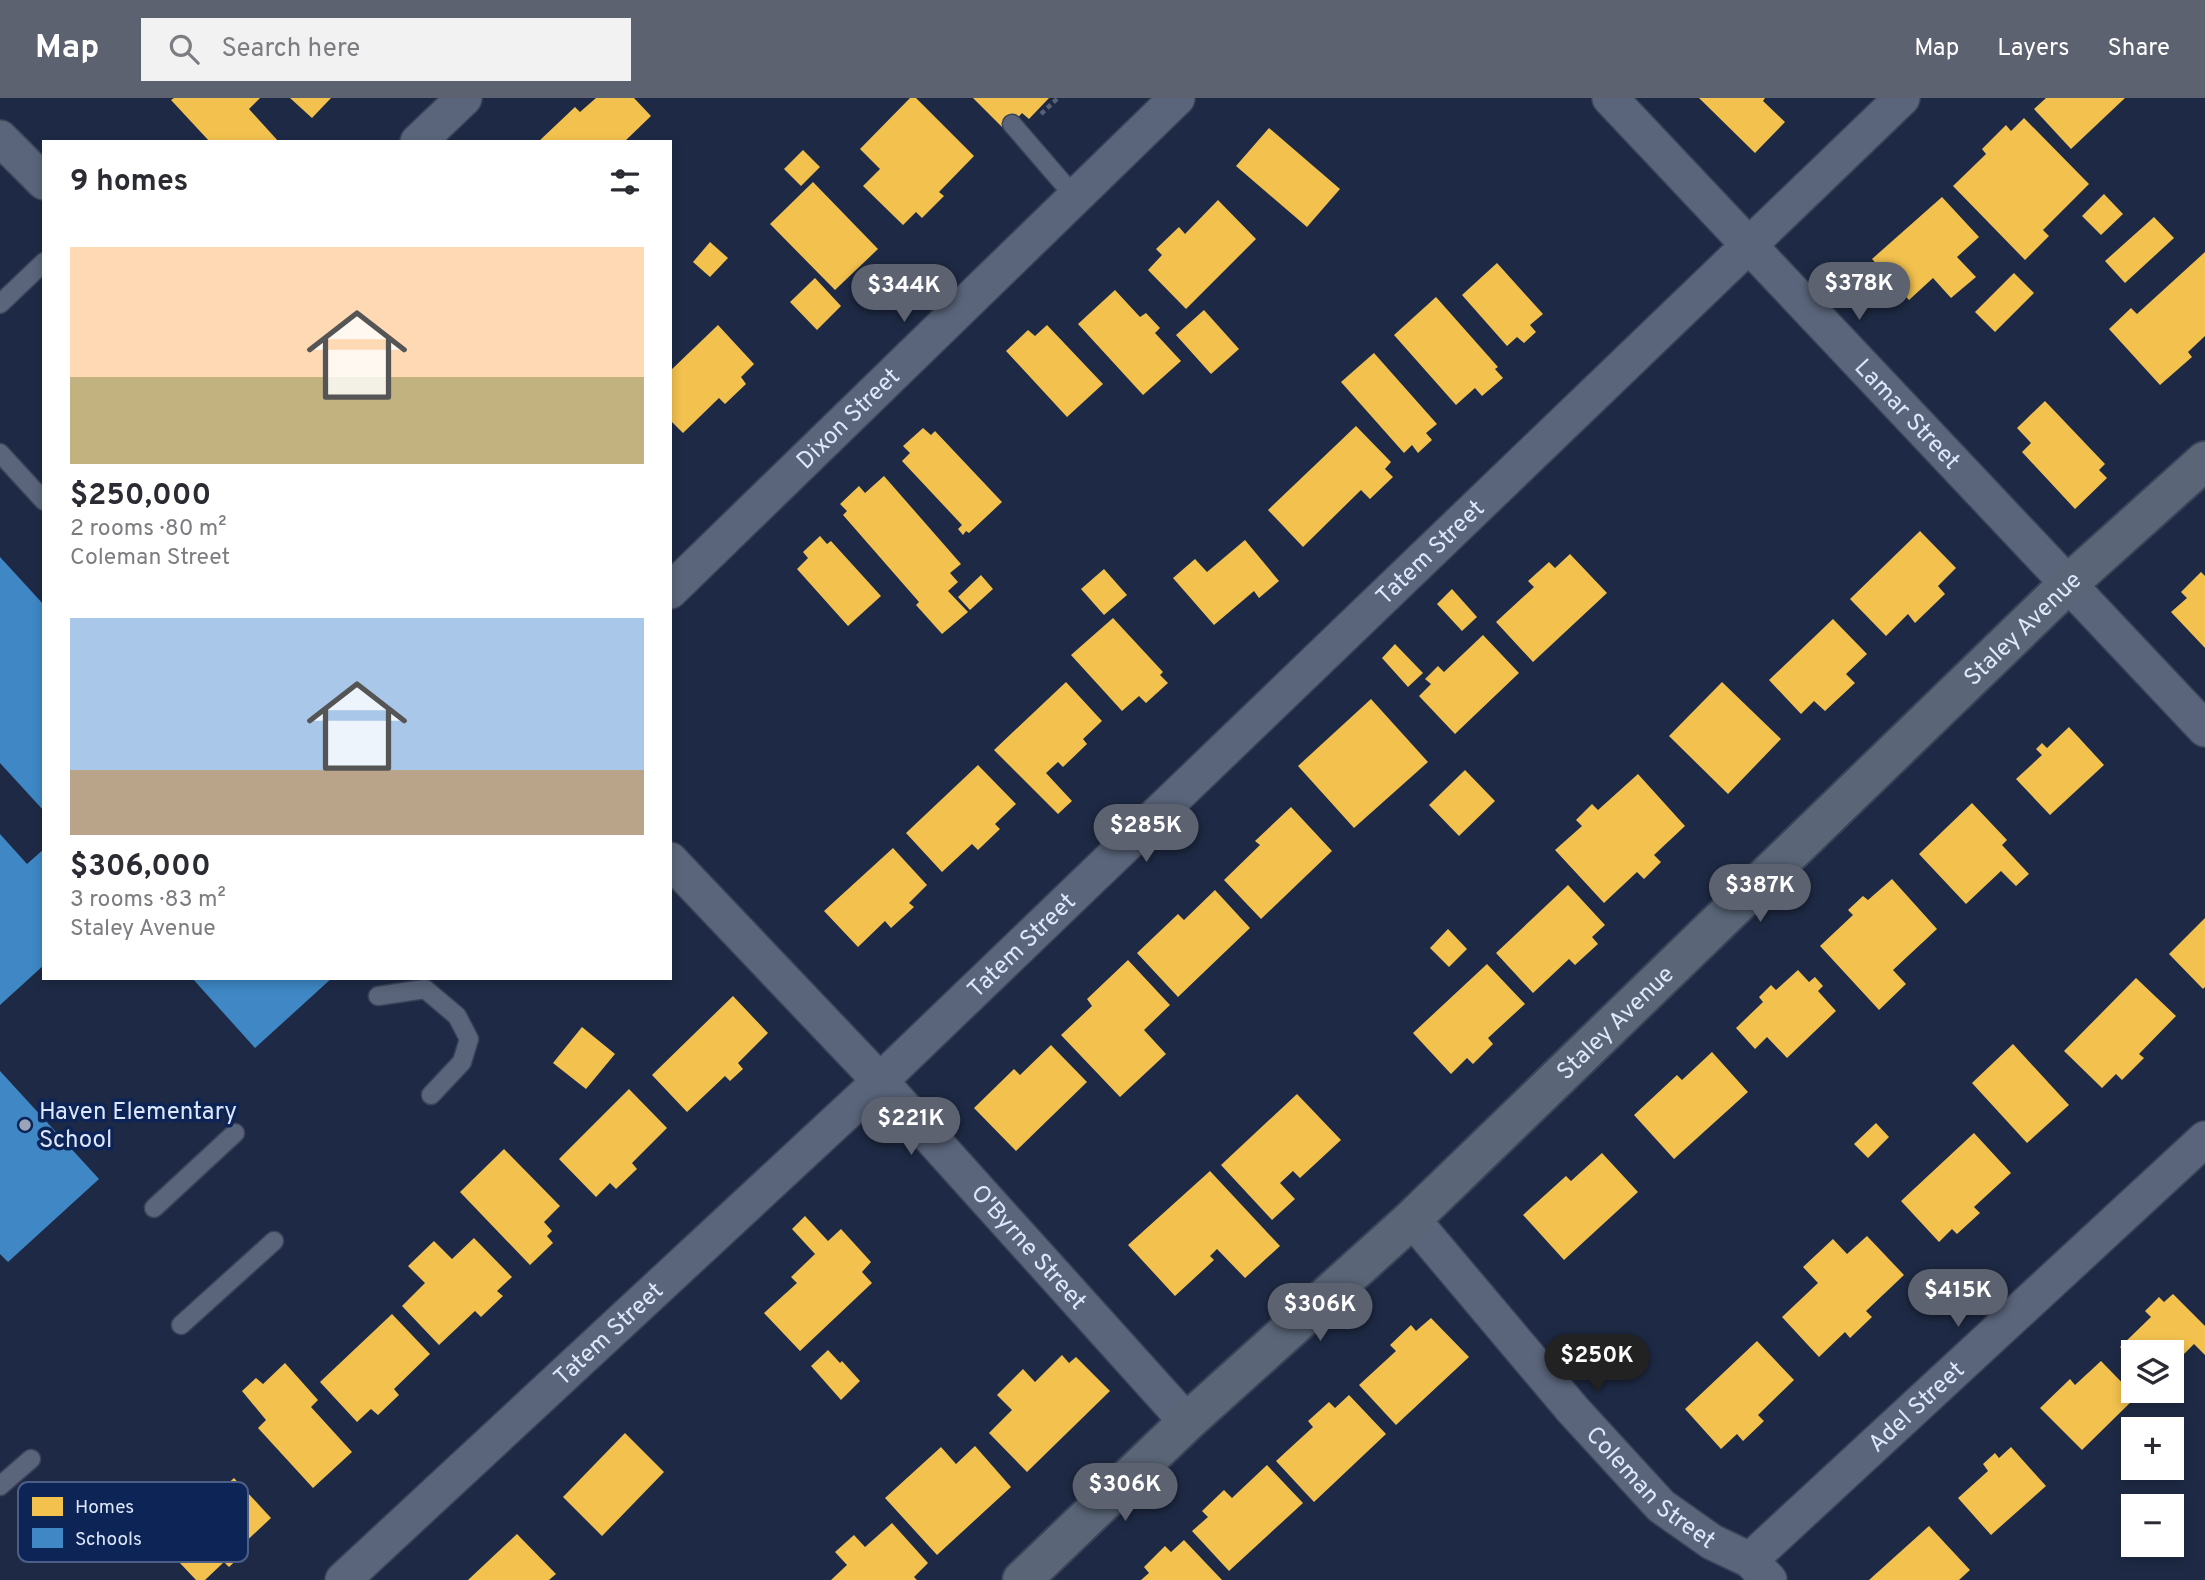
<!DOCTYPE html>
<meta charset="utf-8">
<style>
body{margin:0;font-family:Overpass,sans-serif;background:#f2f2f3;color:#2b2b33;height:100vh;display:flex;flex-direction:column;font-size:26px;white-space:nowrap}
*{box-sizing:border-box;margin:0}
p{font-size:23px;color:#7c7c81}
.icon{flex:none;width:38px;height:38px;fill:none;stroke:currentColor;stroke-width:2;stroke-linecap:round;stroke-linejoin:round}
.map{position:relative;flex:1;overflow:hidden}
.details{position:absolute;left:42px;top:42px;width:630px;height:840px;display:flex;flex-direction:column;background:#fff;border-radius:0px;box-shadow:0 4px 10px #0003}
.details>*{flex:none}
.buttons{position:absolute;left:2121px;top:1242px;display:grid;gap:14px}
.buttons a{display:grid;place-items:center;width:63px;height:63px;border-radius:0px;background:#fff;box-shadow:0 4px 10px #0003;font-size:35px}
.price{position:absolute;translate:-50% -60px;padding:0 16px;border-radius:24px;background:#5d6270;color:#fff;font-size:23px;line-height:46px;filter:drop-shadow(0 2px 4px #0008)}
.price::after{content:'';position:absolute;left:50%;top:42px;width:21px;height:16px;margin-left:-10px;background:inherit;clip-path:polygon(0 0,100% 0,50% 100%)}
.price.active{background:#222;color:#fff}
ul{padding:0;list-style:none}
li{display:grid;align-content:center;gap:14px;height:371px;padding:0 28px}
li span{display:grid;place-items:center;height:217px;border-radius:0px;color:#555}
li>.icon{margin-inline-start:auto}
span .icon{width:126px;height:126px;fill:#fffc;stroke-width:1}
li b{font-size:30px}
h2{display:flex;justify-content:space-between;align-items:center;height:84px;padding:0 28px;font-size:30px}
header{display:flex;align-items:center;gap:42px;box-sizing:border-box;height:98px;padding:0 35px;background:#5d6270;color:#fff}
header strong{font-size:33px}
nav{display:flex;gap:38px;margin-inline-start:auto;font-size:24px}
.search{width:490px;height:63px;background:#f2f2f3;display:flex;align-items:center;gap:18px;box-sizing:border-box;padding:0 24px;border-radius:0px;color:#7c7c81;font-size:26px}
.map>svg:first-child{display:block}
.homes{fill:#f2c14e}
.schools{fill:#3f88c5}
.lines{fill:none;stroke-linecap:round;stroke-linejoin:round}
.lane-casing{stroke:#3b4358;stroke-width:21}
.street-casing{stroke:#3b4358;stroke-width:38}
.secondary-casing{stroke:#3b4358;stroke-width:42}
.path{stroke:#576175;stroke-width:4.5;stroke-dasharray:5 3.5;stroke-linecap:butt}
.lane{stroke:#5a657b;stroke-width:18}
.street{stroke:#5a657b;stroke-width:35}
.secondary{stroke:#5a6678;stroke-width:38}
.poi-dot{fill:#9aa5bb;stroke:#0d2456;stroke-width:2.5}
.labels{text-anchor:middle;stroke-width:7;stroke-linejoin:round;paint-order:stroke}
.street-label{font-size:24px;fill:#dde7fb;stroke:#0d2456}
.poi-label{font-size:24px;fill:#dde7fb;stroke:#0d2456;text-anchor:start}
.key{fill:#0d2456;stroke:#4b5e88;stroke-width:2}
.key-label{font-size:19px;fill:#dde7fb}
</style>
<header>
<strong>Map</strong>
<div class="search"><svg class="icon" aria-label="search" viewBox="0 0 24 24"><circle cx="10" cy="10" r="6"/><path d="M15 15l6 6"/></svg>Search here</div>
<nav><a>Map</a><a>Layers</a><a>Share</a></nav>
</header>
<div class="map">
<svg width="2205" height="1482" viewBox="0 0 2205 1482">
<rect width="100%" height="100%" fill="#1e2a45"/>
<!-- homes -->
<g class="homes">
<polygon points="174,0 260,0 249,11 279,44 210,44 171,2"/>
<polygon points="290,0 331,0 312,20"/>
<polygon points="596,0 634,0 651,18 624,44 538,44 575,9 580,14"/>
<polygon points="910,0 916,0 974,58 939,94 944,98 922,120 916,114 903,127 863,88 880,71 860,51"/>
<polygon points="973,0 1049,0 1029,21 1022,15 1006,33"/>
<polygon points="1699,0 1765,0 1763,3 1785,24 1755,55"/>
<polygon points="2046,0 2125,0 2071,51 2034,11"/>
<polygon points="2024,20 2089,86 2043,132 2049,138 2025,162 1953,88 1986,56 1982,51 2006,27 2011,33"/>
<polygon points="1269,30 1340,91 1307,129 1236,68"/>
<polygon points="803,52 820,69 801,88 784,71"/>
<polygon points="813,84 878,151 835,192 770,126"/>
<polygon points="2104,96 2123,116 2101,137 2082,118"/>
<polygon points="1942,99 1979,139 1957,159 1976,179 1951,200 1933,180 1909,202 1872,161"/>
<polygon points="1218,102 1256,141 1186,211 1148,172 1162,157 1156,151 1179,129 1185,136"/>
<polygon points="2154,119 2174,140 2125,185 2105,163"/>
<polygon points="710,144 728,160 710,179 693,164"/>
<polygon points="2205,154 2205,238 2188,254 2192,259 2160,287 2109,231 2131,210 2137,216"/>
<polygon points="1497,165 1543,216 1530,227 1536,234 1524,245 1517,239 1507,248 1462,197"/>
<polygon points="2014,175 2034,195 1995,234 1975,214"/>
<polygon points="815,180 841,208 817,232 790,204"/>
<polygon points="1115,192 1140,219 1146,215 1160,230 1155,235 1181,263 1143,297 1078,226"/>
<polygon points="1436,199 1498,269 1495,271 1503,280 1482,298 1475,290 1456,307 1394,237"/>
<polygon points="1204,212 1239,251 1211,276 1176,237"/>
<polygon points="718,227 754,266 741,279 746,286 725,306 719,300 683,335 670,322 670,273"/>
<polygon points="1047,227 1103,286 1067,319 1006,253 1028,232 1035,238"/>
<polygon points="1374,255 1437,326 1426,335 1432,342 1418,355 1412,347 1404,355 1341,284"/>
<polygon points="2045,303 2105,366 2099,372 2107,380 2075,411 2022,354 2031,345 2017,330"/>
<polygon points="1356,328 1391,364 1385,371 1393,379 1370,401 1361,392 1303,449 1268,412"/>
<polygon points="923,330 931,337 935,333 1002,404 969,435 966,433 963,437 958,431 962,427 902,363 910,355 903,348"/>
<polygon points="884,378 961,466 950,475 958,484 948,493 968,514 942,536 916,507 919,504 843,417 847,413 840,406 859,388 865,395"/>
<polygon points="1920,433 1956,470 1938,488 1945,496 1915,525 1908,516 1886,538 1850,501"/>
<polygon points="820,438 827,446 831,443 881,498 848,528 797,471 808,460 803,454"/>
<polygon points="1245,442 1279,483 1259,500 1254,493 1214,527 1173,480 1195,461 1207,474"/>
<polygon points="1570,456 1607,495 1533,564 1496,524 1534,489 1528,483 1549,464 1555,470"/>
<polygon points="1104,471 1127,497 1104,517 1081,491"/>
<polygon points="2201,474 2205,478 2205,550 2171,514 2187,500 2181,494"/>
<polygon points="981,477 993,491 970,512 958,499"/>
<polygon points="1452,491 1477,519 1462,533 1437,506"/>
<polygon points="1113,520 1163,574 1160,577 1168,585 1146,605 1139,598 1122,613 1071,557"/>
<polygon points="1833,521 1867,556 1846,576 1855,585 1825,613 1814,603 1801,616 1769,582"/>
<polygon points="1483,537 1519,575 1455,636 1419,598 1431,586 1425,581 1438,568 1444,574"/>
<polygon points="1395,546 1423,575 1408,589 1382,560"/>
<polygon points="1066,584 1102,623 1083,641 1087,646 1063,669 1058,664 1046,675 1072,703 1058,716 994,652"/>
<polygon points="1722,584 1781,641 1728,696 1669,638"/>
<polygon points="1371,601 1428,664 1354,730 1298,668"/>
<polygon points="2069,629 2104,667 2050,717 2016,681 2042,657 2036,651 2042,645 2047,650"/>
<polygon points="978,667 1016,706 995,726 1000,731 978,752 972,746 942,774 906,735"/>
<polygon points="1465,672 1495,703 1459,738 1429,707"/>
<polygon points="1638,676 1685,728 1654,757 1661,764 1644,781 1637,774 1604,805 1555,752 1582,728 1576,722 1592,706 1598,712"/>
<polygon points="1972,705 2007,742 2002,747 2029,776 2016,788 2001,773 1966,806 1919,756"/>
<polygon points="1291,709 1332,753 1261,821 1224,782 1260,747 1255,743"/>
<polygon points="893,750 927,787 909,805 914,809 891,830 885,823 858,849 824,813"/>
<polygon points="1892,781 1937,831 1893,872 1906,886 1879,912 1820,848 1853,817 1848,812 1863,798 1868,802"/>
<polygon points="1568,787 1605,827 1592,839 1598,846 1575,867 1569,861 1533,895 1496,855"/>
<polygon points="1215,792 1250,830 1178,899 1137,855 1178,816 1184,822"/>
<polygon points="2205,820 2205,889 2203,891 2169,856"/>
<polygon points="1448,831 1467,851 1449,869 1430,850"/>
<polygon points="1128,862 1170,907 1144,932 1166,956 1120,999 1061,937 1092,908 1087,901"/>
<polygon points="1487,866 1525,906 1488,940 1493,946 1473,966 1467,960 1451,976 1413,935"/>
<polygon points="1798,872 1809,884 1815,879 1823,888 1818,893 1836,913 1787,960 1767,939 1755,951 1736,930 1763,904 1759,899 1771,887 1776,892"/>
<polygon points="2136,880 2176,918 2139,956 2144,960 2122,982 2116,976 2102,990 2064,953"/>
<polygon points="733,898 768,935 738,965 743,971 730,983 725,978 687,1014 652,977"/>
<polygon points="582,929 615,956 586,991 553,965"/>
<polygon points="2013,946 2069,1007 2027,1045 1972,985"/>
<polygon points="1051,947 1087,984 1016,1053 974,1010 1014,971 1020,977"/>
<polygon points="1712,954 1748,994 1674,1061 1634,1017 1677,977 1682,982"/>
<polygon points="629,991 667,1030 632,1065 637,1071 616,1091 610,1085 596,1099 559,1061"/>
<polygon points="1297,996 1341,1042 1300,1080 1293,1073 1280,1085 1295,1101 1272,1122 1221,1067"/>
<polygon points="1876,1025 1889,1039 1868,1060 1854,1046"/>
<polygon points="1974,1035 2011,1075 1974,1109 1980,1115 1957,1136 1952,1131 1939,1144 1901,1103"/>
<polygon points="504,1051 560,1108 544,1124 552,1133 547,1138 553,1145 530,1167 460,1094"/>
<polygon points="1602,1055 1638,1094 1564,1162 1523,1117 1566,1078 1571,1083"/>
<polygon points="1210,1073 1280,1148 1245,1180 1217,1151 1210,1158 1214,1162 1175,1198 1128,1147"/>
<polygon points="805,1118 828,1143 841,1131 871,1164 862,1174 872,1185 800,1253 764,1215 797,1185 791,1179 815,1156 792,1131"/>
<polygon points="1867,1138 1904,1177 1866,1213 1872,1219 1850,1240 1845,1234 1819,1259 1782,1219 1818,1185 1803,1169 1833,1141 1847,1156"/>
<polygon points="474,1140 512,1179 497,1193 503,1198 481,1219 475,1213 439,1247 402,1208 425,1185 408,1168 434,1143 452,1161"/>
<polygon points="2173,1196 2205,1228 2205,1257 2194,1246 2172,1268 2172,1255 2133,1255 2133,1263 2120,1249 2151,1219 2145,1213 2159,1199 2164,1204"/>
<polygon points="392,1216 430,1256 394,1291 399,1297 378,1317 371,1311 357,1324 320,1284"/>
<polygon points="1431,1220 1469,1259 1396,1327 1359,1287 1396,1253 1390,1247 1411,1227 1416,1233"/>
<polygon points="1757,1243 1794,1282 1758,1317 1764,1323 1743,1343 1737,1336 1721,1351 1685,1311"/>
<polygon points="828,1252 840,1265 842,1263 860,1283 841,1302 811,1268"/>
<polygon points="1062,1257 1069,1265 1076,1259 1110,1293 1027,1374 989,1335 1012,1312 997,1297 1023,1271 1035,1284"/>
<polygon points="2101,1263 2136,1299 2082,1352 2040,1310 2070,1281 2075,1287"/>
<polygon points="285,1265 318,1302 311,1309 352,1354 313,1390 258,1330 266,1322 242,1293 256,1280 263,1286"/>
<polygon points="1349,1297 1386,1336 1314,1404 1276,1363 1313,1329 1308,1323 1329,1304 1335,1310"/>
<polygon points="625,1335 664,1374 602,1438 563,1399"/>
<polygon points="975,1348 1011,1389 937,1457 885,1400 941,1349 956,1366"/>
<polygon points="2011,1349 2046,1388 1991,1437 1958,1400 1988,1373 1983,1366 1995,1355 1999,1360"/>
<polygon points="1267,1367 1303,1405 1229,1473 1192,1433 1208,1419 1202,1413 1224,1392 1232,1400"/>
<polygon points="234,1380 271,1420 239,1450 244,1455 229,1469 224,1464 205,1482 196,1482 162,1446"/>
<polygon points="892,1425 928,1465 914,1479 917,1482 831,1482 847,1467 835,1454 854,1437 865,1449"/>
<polygon points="1929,1428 1970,1472 1959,1482 1869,1482"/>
<polygon points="517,1436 556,1476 549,1482 468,1482"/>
<polygon points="1184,1442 1222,1482 1141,1482 1149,1475 1144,1469 1165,1448 1171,1454"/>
</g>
<!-- schools -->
<g class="schools">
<polygon points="0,459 44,507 44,713 0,665"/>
<polygon points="0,736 27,766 44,751 44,867 0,907"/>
<polygon points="192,880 332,880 255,950"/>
<polygon points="0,973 99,1081 8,1164 0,1156"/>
</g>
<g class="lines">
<defs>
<g id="lane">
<polyline points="1012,26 1075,99"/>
<polyline points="0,206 44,164"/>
<polyline points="0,355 44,403"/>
<polyline points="378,898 425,891 457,918 469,941 462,964 431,997"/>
<polyline points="154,1110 235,1035"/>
<polyline points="181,1227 274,1143"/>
<polyline points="0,1388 31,1361"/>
</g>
<g id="street">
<path id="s1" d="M1610 0 2205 631"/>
<polyline points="0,40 44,84"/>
<polyline points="418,44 464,0"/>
<path id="s2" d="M670 493 1177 0"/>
<path id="s3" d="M670 762 880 983 1187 1324"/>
<path id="s4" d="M1412 1121 1573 1312 1661 1408 1712 1444 1750 1462 1769 1482"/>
<path id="s5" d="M1750 1462 2205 1041"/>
<path id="s6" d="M343 1482 880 983 1902 0"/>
</g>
<g id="secondary">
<path id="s7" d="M1022 1482 1187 1324 1412 1121 2067 487 2205 363"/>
</g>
</defs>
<!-- lane casing -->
<use href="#lane" class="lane-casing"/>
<!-- street casing -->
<use href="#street" class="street-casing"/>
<!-- secondary casing -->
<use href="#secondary" class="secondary-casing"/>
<!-- path -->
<polyline class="path" points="1041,16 1058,0"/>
<!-- lane -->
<use href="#lane" class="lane"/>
<!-- street -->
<use href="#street" class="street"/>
<!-- secondary -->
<use href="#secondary" class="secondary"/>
</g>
<!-- markers -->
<circle class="poi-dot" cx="25" cy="1027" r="7"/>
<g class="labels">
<!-- street labels -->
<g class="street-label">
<text dy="8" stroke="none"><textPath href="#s1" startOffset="434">Lamar Street</textPath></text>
<text dy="8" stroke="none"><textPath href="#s2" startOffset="248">Dixon Street</textPath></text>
<text dy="8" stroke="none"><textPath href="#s6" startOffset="1496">Tatem Street</textPath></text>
<text dy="8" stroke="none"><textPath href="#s7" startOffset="1381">Staley Avenue</textPath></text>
<text dy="8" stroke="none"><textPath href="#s6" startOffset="929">Tatem Street</textPath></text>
<text dy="8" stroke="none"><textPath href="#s7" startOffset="814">Staley Avenue</textPath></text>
<text dy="8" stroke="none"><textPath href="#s3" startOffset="528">O'Byrne Street</textPath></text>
<text dy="8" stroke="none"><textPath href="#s6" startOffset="362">Tatem Street</textPath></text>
<text dy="8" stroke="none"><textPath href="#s5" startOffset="226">Adel Street</textPath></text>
<text dy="8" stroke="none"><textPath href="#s4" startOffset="360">Coleman Street</textPath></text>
</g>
<!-- poi labels -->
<g class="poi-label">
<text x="39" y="1021">Haven Elementary<tspan x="39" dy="28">School</tspan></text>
</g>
</g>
<!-- legend -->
<rect x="18" y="1384" width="230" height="80" rx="10" class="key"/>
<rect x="32" y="1399" width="31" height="19" fill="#f2c14e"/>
<rect x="32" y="1430" width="31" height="20" fill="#3f88c5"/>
<g class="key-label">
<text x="75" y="1415">Homes</text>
<text x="75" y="1447">Schools</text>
</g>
</svg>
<div class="buttons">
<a><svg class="icon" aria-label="layers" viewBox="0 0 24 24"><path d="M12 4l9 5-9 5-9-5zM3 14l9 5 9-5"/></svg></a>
<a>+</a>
<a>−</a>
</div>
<b class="price" style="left:1859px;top:224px">$378K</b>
<b class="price" style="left:904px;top:226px">$344K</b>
<b class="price" style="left:1146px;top:766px">$285K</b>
<b class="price" style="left:1760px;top:826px">$387K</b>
<b class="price" style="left:911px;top:1059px">$221K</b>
<b class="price" style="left:1958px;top:1231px">$415K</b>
<b class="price" style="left:1320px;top:1245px">$306K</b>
<b class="price active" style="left:1597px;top:1296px">$250K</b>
<b class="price" style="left:1125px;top:1425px">$306K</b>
<section class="details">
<h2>9 homes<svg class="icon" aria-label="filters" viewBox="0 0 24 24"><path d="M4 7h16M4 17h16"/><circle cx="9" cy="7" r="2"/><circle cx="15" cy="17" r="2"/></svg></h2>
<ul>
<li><span style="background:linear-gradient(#ffd9b3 60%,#c2b280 0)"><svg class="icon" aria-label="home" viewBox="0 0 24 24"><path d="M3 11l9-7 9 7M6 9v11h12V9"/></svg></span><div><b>$250,000</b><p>2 rooms · 80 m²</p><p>Coleman Street</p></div></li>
<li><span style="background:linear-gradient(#a9c7e8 70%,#b9a48a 0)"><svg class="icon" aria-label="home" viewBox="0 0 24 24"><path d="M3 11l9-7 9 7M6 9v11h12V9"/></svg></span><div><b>$306,000</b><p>3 rooms · 83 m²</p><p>Staley Avenue</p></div></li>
</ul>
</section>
</div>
